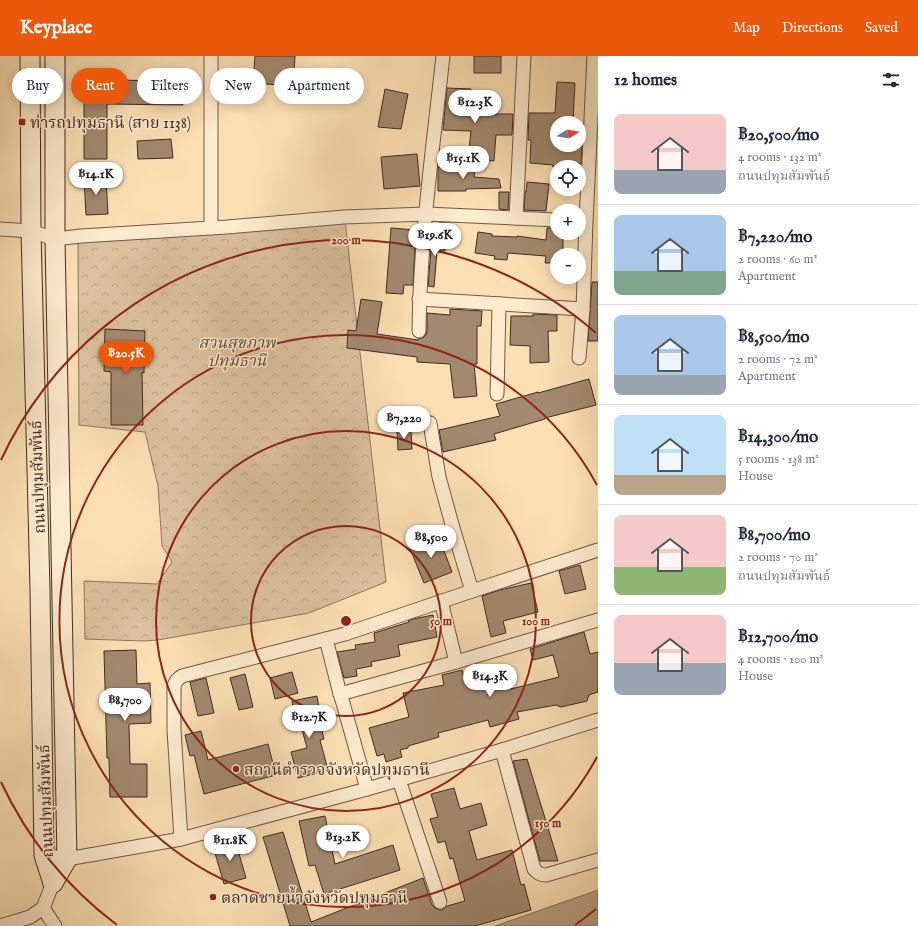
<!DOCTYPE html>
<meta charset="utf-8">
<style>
body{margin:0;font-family:"IM FELL English","Noto Serif Thai",serif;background:#f6f6f7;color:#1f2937;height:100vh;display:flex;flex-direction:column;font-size:15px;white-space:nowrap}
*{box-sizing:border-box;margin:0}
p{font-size:13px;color:#747a83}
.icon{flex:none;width:22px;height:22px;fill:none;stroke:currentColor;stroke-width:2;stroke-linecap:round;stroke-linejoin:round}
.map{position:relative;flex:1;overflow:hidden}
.panel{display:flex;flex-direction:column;background:#fff;width:320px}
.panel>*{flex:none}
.hud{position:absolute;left:12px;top:12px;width:380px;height:36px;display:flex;gap:8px}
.needle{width:26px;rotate:79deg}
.buttons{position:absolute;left:550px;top:60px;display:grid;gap:8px}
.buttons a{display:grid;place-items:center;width:36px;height:36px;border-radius:50%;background:#fff;box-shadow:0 2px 10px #0003;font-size:20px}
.price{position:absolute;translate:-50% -34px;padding:0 9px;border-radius:14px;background:#fff;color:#222;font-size:13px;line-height:26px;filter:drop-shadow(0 1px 2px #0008)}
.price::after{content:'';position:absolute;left:50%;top:24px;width:12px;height:9px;margin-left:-6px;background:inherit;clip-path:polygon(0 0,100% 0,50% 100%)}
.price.current{background:#ea580c;color:#fff}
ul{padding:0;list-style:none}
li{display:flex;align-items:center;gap:12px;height:100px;padding:0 16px}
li+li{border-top:1px solid #e0e1e3}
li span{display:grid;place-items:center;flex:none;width:112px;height:80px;border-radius:8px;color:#555}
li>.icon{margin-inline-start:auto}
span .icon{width:48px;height:48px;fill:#fffc;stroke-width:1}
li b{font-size:17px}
h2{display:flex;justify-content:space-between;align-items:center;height:48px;padding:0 16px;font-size:17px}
.chip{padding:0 14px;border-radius:18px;background:#fff;box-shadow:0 2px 10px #0003;font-size:14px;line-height:36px}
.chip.current{background:#ea580c;color:#fff}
header{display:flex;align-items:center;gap:24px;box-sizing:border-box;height:56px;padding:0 20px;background:#ea580c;color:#fff}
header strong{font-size:19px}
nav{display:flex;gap:22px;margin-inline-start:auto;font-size:14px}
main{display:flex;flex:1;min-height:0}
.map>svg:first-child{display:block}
.park{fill:url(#park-crowns);stroke:#8e7660}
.water{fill:#bca283;stroke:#8a725d}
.building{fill:#a2896f;stroke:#402b24}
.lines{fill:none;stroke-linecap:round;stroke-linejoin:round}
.street-casing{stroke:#6f5848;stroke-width:15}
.secondary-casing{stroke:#402b24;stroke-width:21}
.street{stroke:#fdebce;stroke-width:13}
.secondary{stroke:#fdebce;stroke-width:19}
.ring{fill:none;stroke:#8f2418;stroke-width:2}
.poi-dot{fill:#8f2418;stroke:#fdebce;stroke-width:1.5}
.labels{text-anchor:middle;stroke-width:3;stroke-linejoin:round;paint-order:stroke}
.poi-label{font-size:16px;fill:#402b24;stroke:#fdebce;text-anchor:start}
.park-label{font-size:16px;font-style:italic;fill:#5f493c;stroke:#fdebce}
.street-label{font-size:16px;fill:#402b24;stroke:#fdebce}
.centre{fill:#8f2418;stroke:#fdebce;stroke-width:2}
.ring-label{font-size:12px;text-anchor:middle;font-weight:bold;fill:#8f2418;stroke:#fdebce;stroke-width:3;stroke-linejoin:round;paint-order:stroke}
</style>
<header>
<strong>Keyplace</strong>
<nav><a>Map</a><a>Directions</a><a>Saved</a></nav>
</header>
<main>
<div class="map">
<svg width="598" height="870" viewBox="0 0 598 870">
<defs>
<pattern id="park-crowns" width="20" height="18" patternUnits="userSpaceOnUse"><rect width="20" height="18" fill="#dcc19c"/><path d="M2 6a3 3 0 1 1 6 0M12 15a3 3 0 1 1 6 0" fill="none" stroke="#bea686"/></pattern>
</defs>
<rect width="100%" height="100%" fill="#fce0b4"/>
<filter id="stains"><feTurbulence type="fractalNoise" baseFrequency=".005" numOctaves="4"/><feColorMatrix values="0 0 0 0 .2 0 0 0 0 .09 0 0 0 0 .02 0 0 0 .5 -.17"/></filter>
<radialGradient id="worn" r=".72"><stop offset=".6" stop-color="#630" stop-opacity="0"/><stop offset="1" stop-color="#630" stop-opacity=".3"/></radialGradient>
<!-- park -->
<polygon class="park" points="345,164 386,526 309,557 158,584 144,585 85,583 84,525 157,528 172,506 162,490 158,430 145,376 79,369 78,186"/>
<!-- water -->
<polygon class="water" points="598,834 598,870 495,870"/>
<!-- building -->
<g class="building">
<polygon points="255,0 295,0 293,30 253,27"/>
<rect x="474" y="0" width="27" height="17"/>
<polygon points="84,22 107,22 107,24 183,25 183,49 107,48 107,103 84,103"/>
<polygon points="557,26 575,27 573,67 557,67 557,89 582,89 581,108 571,107 571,111 553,111 553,109 530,107 531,84 528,84 529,57 555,57"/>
<polygon points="447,32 471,33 470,58 513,58 512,79 496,79 494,105 468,103 471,75 443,74"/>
<polygon points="385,33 408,38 401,73 378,71"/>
<polygon points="171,83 173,102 138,103 137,85"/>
<polygon points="417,98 420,130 384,133 381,101"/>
<polygon points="438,111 475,111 474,121 499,123 501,132 466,133 466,135 438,135"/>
<polygon points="106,122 108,158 86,159 84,123"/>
<polygon points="527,126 549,128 546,155 524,154 525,136 526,136"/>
<polygon points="499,136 509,136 508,154 499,153"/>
<polygon points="439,167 450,167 450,172 439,171"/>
<polygon points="391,172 416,174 413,229 404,229 403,238 386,237"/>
<polygon points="547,172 557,172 557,177 563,177 563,199 557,199 557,207 545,207 546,200 508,197 507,204 494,203 495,200 475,197 478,176 492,178 492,180 517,181 517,180 546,184"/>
<polygon points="432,181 445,181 445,195 437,195 434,231 428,230"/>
<polygon points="592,226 598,226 598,285 588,285"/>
<polygon points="361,243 382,246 377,278 418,284 418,283 422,282 426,279 427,275 427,257 450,259 450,253 482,255 481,270 477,270 477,308 474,308 477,340 454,342 450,308 417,306 417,301 347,292 348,274 356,275"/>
<polygon points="533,258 557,259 557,275 548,275 549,306 530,307 530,290 510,289 511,260 533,260"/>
<polygon points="105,273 145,275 144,317 142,316 143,369 111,369 111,316 104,315"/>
<polygon points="589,323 596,349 545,362 545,363 494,378 496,384 443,396 439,374 500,360 496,348 538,336 538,337"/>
<polygon points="411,374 412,393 398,394 397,375"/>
<polygon points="438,479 452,516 424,527 409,490"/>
<polygon points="580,509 586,533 565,538 559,515"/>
<polygon points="531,527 538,556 503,565 506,577 491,581 482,540 500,534"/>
<polygon points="433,559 437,581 398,589 400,600 371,606 372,610 356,613 357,620 344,622 337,596 356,593 355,589 375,586 374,577 409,566 408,565 413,563"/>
<polygon points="584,576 590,598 598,596 598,636 589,639 587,645 561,651 556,649 517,656 519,663 490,671 488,664 438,677 439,681 408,690 408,692 400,694 402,701 386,706 384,698 377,700 369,672 409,661 403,637 444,629 442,619 462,614 464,622 506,611 511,633 559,621 553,599 533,604 530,593"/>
<polygon points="136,594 137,628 150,627 151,667 129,668 130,708 147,708 147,741 110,741 109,702 107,702 104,595"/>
<polygon points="292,616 298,637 275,643 270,622"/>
<polygon points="245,618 253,651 239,654 230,622"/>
<polygon points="206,622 214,657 198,660 190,626"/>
<polygon points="317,640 320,658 318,658 324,683 320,684 328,714 298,722 291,696 307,692 299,662 295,662 292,645"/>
<polygon points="201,675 208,704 268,688 276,719 204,738 194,699 190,700 185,679"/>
<polygon points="527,703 558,805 540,805 513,705"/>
<polygon points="454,732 460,753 481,747 487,769 469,775 477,804 512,794 521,829 524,828 531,854 475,870 290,870 263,781 283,776 311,866 423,822 432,849 435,852 439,854 442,854 447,850 465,845 453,802 450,803 445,785 438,787 430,763 438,761 431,738"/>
<polygon points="325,760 335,808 393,789 400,814 324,838 315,809 309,810 299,765"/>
<polygon points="235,784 246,822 224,828 213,790"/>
</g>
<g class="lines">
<defs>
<g id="street">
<polyline points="211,0 211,172"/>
<polyline points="516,162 524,0"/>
<polyline points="0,173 31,175 55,183 81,180 227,171 344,161 426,158 557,164"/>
<polyline points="419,243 583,253"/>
<path d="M419 275C420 183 433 91 443 0"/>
<polyline points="579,302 583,253 586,166 594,0"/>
<polyline points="497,338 499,248"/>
<polyline points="430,367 439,421 453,472 472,535"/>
<polyline points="441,545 456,606"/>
<polyline points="326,583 340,638 343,647 367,733"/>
<polyline points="340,638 456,606 598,564"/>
<path d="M502 694 534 813C538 817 540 819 546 819L598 804"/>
<polyline points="399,724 440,846"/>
<path d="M181 783 174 674V630C176 625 177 623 182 620L345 578 472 535 598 494"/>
<polyline points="44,799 67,803 181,783 367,733 502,694 598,664"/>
<polyline points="43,852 55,870"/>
<polyline points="0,870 30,861 43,852 53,827"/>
</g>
<g id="secondary">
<polyline points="30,0 31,175 40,534 44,799 53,827"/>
<polyline points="53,827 67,803 55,183 55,0"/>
</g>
</defs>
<!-- street casing -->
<use href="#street" class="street-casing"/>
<!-- secondary casing -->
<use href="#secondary" class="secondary-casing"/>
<!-- street -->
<use href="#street" class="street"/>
<!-- secondary -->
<use href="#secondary" class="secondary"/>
</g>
<!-- distance rings -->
<g class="ring">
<circle cx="346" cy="565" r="95"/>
<circle cx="346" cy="565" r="190"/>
<path d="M597 701A286 286 0 1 1 597 429"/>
<path d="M596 853A381 381 0 0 1 575 869M117 869A381 381 0 0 1 1 726M1 404A381 381 0 0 1 596 277"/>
</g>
<!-- markers -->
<g class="poi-dot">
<rect x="18" y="62" width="8" height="8" rx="2"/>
<circle cx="236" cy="713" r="4"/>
<circle cx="213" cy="841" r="4"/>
</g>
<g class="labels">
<!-- poi labels -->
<g class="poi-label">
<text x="30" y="72">ท่ารถปทุมธานี (สาย 1138)</text>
<text x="244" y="719">สถานีตำรวจจังหวัดปทุมธานี</text>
<text x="221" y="847">ตลาดชายน้ำจังหวัดปทุมธานี</text>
</g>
<!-- park labels -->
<g class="park-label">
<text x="237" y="292">สวนสุขภาพ<tspan x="237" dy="18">ปทุมธานี</tspan></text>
</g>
<!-- street labels -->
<g class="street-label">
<text transform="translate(37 421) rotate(-92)" y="6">ถนนปทุมสัมพันธ์</text>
<text transform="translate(45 745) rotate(-92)" y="6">ถนนปทุมสัมพันธ์</text>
</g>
</g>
<circle cx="346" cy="565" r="6" class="centre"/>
<g class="ring-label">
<text x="346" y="188">200 m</text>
<text x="441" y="569">50 m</text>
<text x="536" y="569">100 m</text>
<text x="548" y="771">150 m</text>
</g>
<rect width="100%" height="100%" filter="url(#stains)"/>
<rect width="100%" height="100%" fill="url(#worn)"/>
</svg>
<div class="buttons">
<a><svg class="needle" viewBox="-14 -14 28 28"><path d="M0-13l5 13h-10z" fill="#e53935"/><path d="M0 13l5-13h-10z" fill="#747a83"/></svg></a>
<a><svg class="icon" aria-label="locate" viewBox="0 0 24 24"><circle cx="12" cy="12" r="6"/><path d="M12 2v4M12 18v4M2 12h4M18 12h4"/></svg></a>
<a>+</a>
<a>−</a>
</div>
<b class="price" style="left:475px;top:68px">฿12.3K</b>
<b class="price" style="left:463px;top:124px">฿15.1K</b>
<b class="price" style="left:96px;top:140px">฿14.1K</b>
<b class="price" style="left:435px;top:201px">฿19.6K</b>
<b class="price current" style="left:126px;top:319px">฿20.5K</b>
<b class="price" style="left:404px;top:384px">฿7,220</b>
<b class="price" style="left:431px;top:503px">฿8,500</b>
<b class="price" style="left:490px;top:642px">฿14.3K</b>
<b class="price" style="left:125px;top:666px">฿8,700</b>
<b class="price" style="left:309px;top:683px">฿12.7K</b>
<b class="price" style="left:343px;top:803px">฿13.2K</b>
<b class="price" style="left:230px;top:806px">฿11.8K</b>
<div class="hud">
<a class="chip">Buy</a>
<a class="chip current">Rent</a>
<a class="chip">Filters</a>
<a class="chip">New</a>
<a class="chip">Apartment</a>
</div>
</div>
<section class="panel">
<h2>12 homes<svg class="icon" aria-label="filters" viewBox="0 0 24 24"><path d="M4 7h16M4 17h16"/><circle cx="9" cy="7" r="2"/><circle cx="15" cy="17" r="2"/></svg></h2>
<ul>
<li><span style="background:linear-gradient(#f6c9c9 70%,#9aa5b1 0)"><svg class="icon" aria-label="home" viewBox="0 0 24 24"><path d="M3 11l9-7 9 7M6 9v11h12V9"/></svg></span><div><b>฿20,500/mo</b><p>4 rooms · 132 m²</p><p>ถนนปทุมสัมพันธ์</p></div></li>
<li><span style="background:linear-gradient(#a9c7e8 70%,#7fa58c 0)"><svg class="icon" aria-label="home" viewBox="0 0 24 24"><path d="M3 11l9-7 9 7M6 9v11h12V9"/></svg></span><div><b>฿7,220/mo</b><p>2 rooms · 60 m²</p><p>Apartment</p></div></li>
<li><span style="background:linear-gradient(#a9c7e8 75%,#9aa5b1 0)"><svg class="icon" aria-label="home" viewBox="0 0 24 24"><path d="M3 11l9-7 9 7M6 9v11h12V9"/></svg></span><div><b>฿8,500/mo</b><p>2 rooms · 72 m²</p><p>Apartment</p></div></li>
<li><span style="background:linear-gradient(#bfe0f5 75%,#b9a48a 0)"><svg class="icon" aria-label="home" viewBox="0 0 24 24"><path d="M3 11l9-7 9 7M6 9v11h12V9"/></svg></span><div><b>฿14,300/mo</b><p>5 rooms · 138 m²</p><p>House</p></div></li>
<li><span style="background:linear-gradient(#f6c9c9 65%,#8fb573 0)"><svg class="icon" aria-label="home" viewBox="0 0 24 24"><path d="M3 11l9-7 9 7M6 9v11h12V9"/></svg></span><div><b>฿8,700/mo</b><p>2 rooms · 70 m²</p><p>ถนนปทุมสัมพันธ์</p></div></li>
<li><span style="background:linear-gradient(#f6c9c9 60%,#9aa5b1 0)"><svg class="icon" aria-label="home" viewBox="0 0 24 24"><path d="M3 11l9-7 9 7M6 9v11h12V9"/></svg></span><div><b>฿12,700/mo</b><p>4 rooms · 100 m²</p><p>House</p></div></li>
</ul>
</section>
</main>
